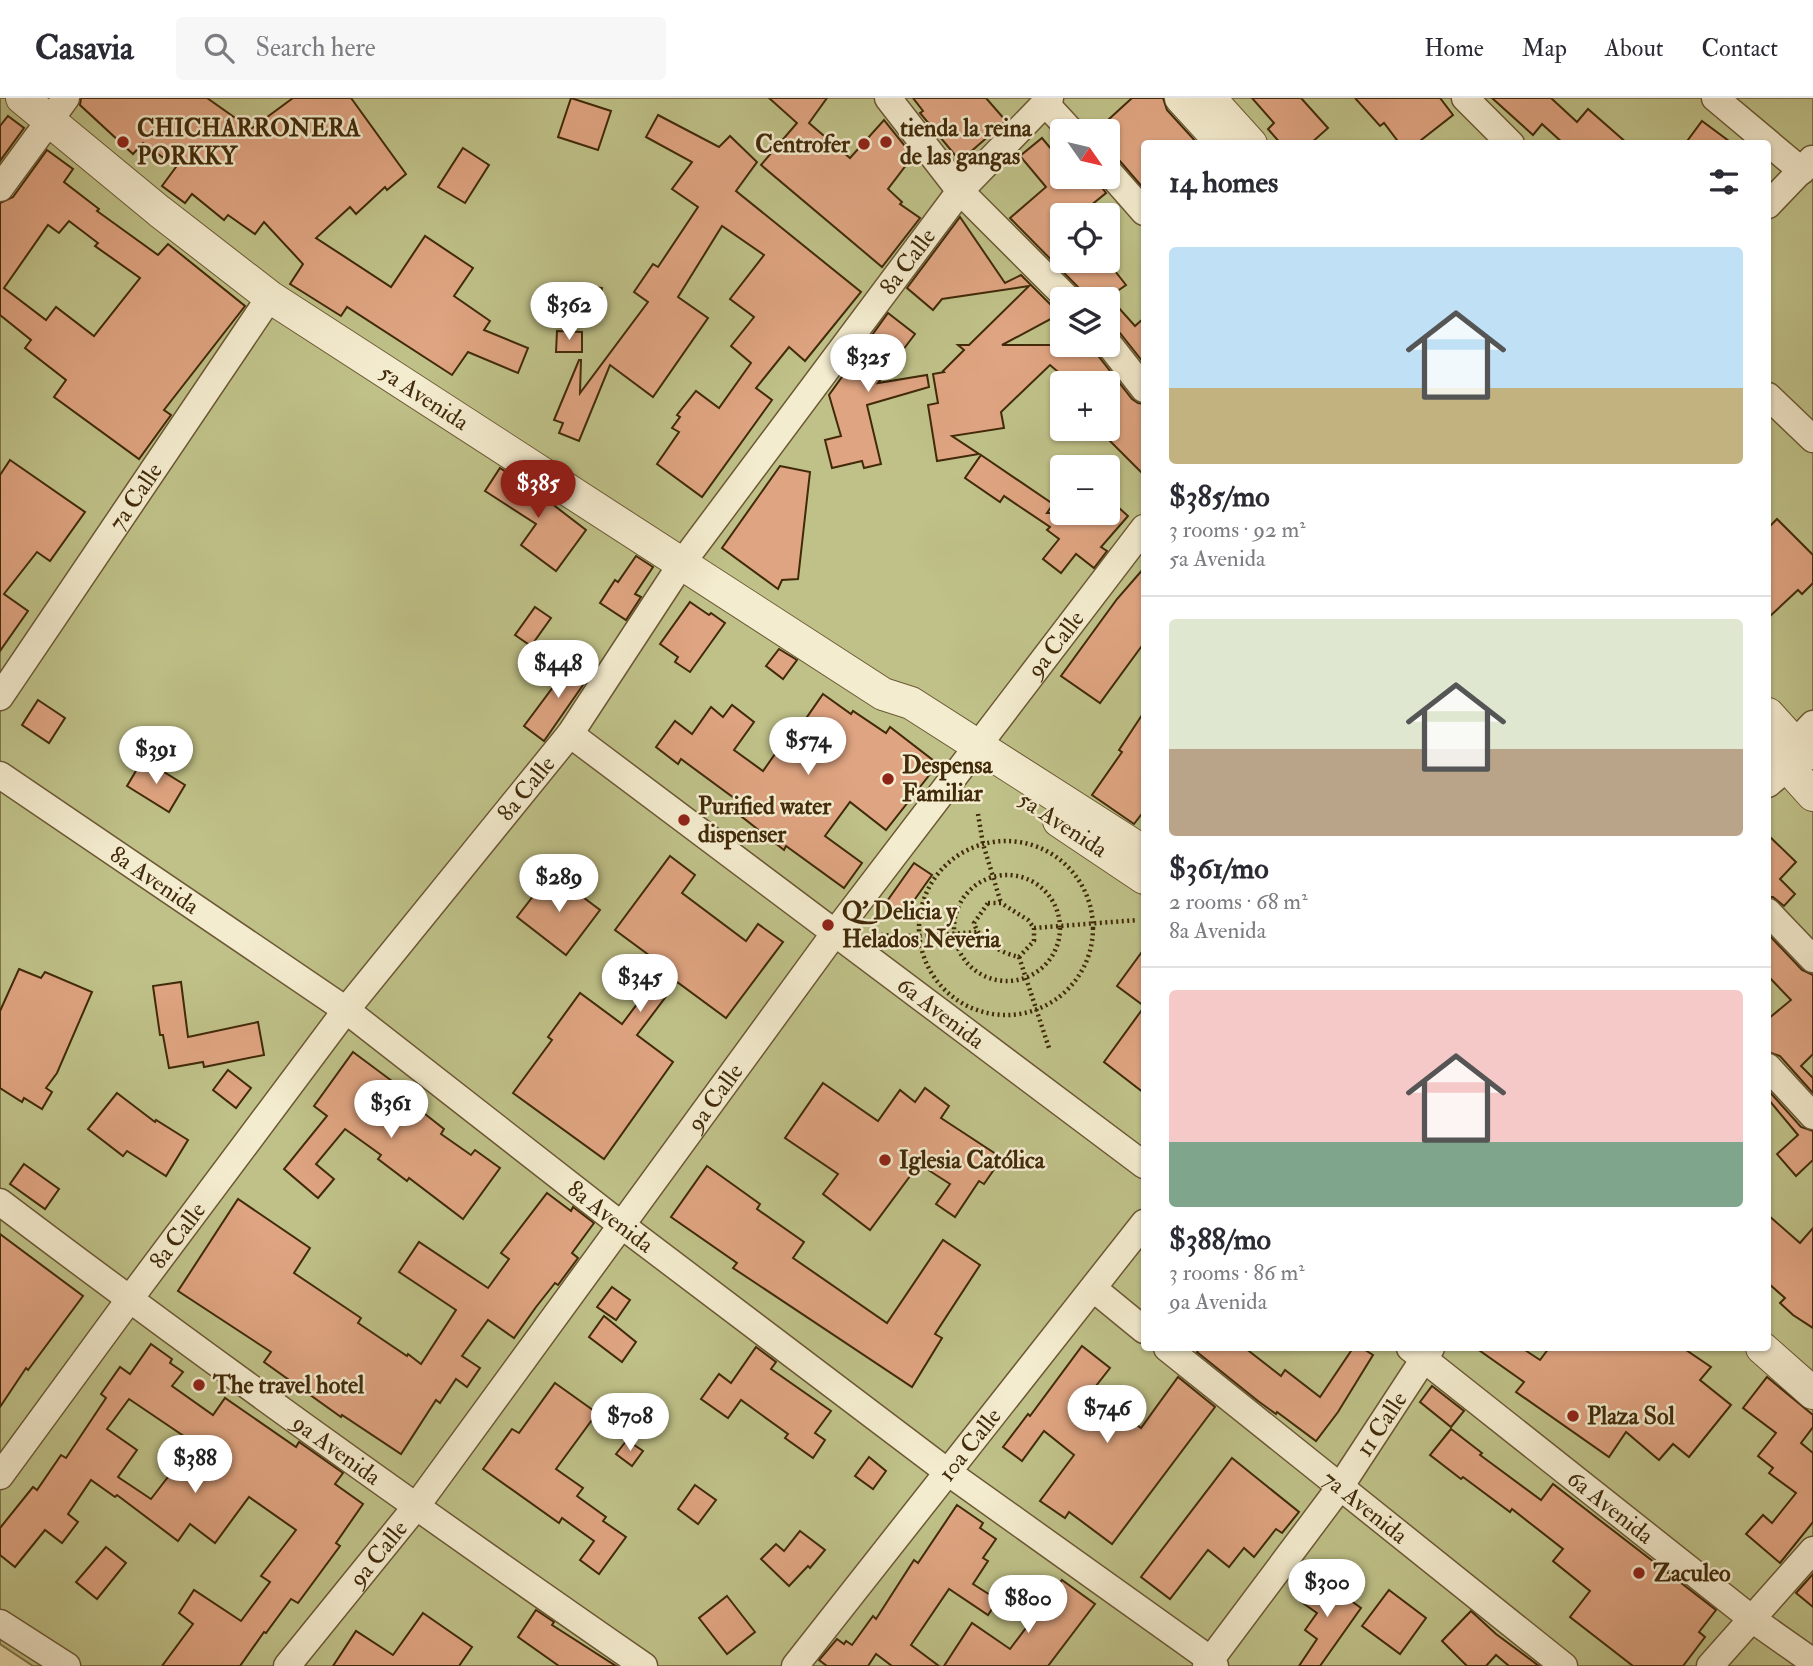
<!DOCTYPE html>
<meta charset="utf-8">
<style>
body{margin:0;font-family:"IM FELL Double Pica",serif;background:#f7f7f7;color:#2b2b33;height:100vh;display:flex;flex-direction:column;font-size:26px;white-space:nowrap}
*{box-sizing:border-box;margin:0}
p{font-size:23px;color:#7c7c81}
.icon{flex:none;width:38px;height:38px;fill:none;stroke:currentColor;stroke-width:2;stroke-linecap:round;stroke-linejoin:round}
.map{position:relative;flex:1;overflow:hidden}
.side{position:absolute;left:1141px;top:42px;width:630px;height:1211px;display:flex;flex-direction:column;background:#fff;border-radius:7px;box-shadow:0 2px 5px #0004}
.side>*{flex:none}
.needle{width:46px;rotate:124deg}
.fabs{position:absolute;left:1050px;top:21px;display:grid;gap:14px}
.fabs a{display:grid;place-items:center;width:70px;height:70px;border-radius:7px;background:#fff;box-shadow:0 2px 5px #0004;font-size:35px}
.price{position:absolute;translate:-50% -60px;padding:0 16px;border-radius:24px;background:#fff;color:#222;font-size:23px;line-height:46px;filter:drop-shadow(0 2px 4px #0008)}
.price::after{content:'';position:absolute;left:50%;top:42px;width:21px;height:16px;margin-left:-10px;background:inherit;clip-path:polygon(0 0,100% 0,50% 100%)}
.price.current{background:#8f2418;color:#fff}
ul{padding:0;list-style:none}
li{display:grid;align-content:center;gap:14px;height:371px;padding:0 28px}
li+li{border-top:2px solid #e1e1e2}
li span{display:grid;place-items:center;height:217px;border-radius:7px;color:#555}
li>.icon{margin-inline-start:auto}
span .icon{width:126px;height:126px;fill:#fffc;stroke-width:1}
li b{font-size:30px}
h2{display:flex;justify-content:space-between;align-items:center;height:84px;padding:0 28px;font-size:30px}
header{display:flex;align-items:center;gap:42px;box-sizing:border-box;height:98px;padding:0 35px;background:#fff;border-bottom:2px solid #e1e1e2}
header strong{font-size:33px}
nav{display:flex;gap:38px;margin-inline-start:auto;font-size:24px}
.search{width:490px;height:63px;background:#f7f7f7;display:flex;align-items:center;gap:18px;box-sizing:border-box;padding:0 24px;border-radius:7px;color:#7c7c81;font-size:26px}
.map>svg:first-child{display:block}
.green{fill:#bfc188;stroke:#807648;stroke-width:2;fill-rule:evenodd}
.building{fill:#dfa481;stroke:#412a09;stroke-width:2;fill-rule:evenodd}
.lines{fill:none;stroke-linecap:round;stroke-linejoin:round}
.minor-casing{stroke:#6c5834;stroke-width:29}
.tertiary-casing{stroke:#6c5834;stroke-width:34}
.path{stroke:#412a09;stroke-width:4.5;stroke-dasharray:2 3.5;stroke-linecap:butt}
.minor{stroke:#f4eccf;stroke-width:26}
.tertiary{stroke:#f4eccf;stroke-width:32}
.poi-dot{fill:#8f2418;stroke:#f4eccf;stroke-width:2.5}
.labels{text-anchor:middle;stroke-width:5;stroke-linejoin:round;paint-order:stroke}
.poi-label{font-size:24px;font-weight:bold;fill:#412a09;stroke:#f4eccf;text-anchor:start}
.street-label{font-size:24px;fill:#412a09;stroke:#f4eccf}
</style>
<header>
<strong>Casavia</strong>
<div class="search"><svg class="icon" aria-label="search" viewBox="0 0 24 24"><circle cx="10" cy="10" r="6"/><path d="M15 15l6 6"/></svg>Search here</div>
<nav><a>Home</a><a>Map</a><a>About</a><a>Contact</a></nav>
</header>
<div class="map">
<svg width="1813" height="1568" viewBox="0 0 1813 1568">
<rect width="100%" height="100%" fill="#eee1b5"/>
<filter id="stains"><feTurbulence type="fractalNoise" baseFrequency=".00286" numOctaves="4"/><feColorMatrix values="0 0 0 0 .2 0 0 0 0 .09 0 0 0 0 .02 0 0 0 .5 -.17"/></filter>
<radialGradient id="worn" r=".72"><stop offset=".6" stop-color="#630" stop-opacity="0"/><stop offset="1" stop-color="#630" stop-opacity=".3"/></radialGradient>
<!-- green -->
<path class="green" d="M0 0H1813V1568H33L0 1546ZM1062 33H1108V79H1062ZM1144 46H1768V1250H1144ZM1062 117H1108V163H1062ZM1062 201H1108V247H1062ZM1062 285H1108V331H1062ZM1062 369H1108V415H1062Z"/>
<!-- building -->
<g class="building">
<polygon points="81,0 207,0 251,31 293,0 351,0 406,76 387,92 385,89 356,116 350,109 316,140 391,189 425,138 473,170 454,198 490,223 484,232 528,250 518,275 468,254 452,277 347,209 341,218 290,186 303,166 264,124 255,136 228,117 224,122 192,96 185,105 162,88 176,69 143,45 133,56 80,7"/>
<polygon points="571,0 611,13 598,52 558,39"/>
<polygon points="769,0 827,0 809,25 850,60 884,22 913,58 888,91 902,104 900,106 920,120 882,169 761,67 797,25"/>
<polygon points="913,0 986,0 1006,23 960,63 920,15 923,13"/>
<polygon points="1132,0 1163,0 1167,12 1198,46 1144,46 1144,91 1120,63 1108,58 1108,22"/>
<polygon points="1252,0 1301,0 1328,30 1310,46 1281,46 1268,31 1274,25"/>
<polygon points="1355,0 1440,0 1453,17 1416,46 1400,46 1384,25 1380,28"/>
<polygon points="1492,0 1551,0 1577,24 1588,11 1628,46 1564,46 1542,26 1533,37"/>
<polygon points="658,17 719,49 730,38 757,64 736,93 861,194 805,263 789,249 756,290 772,302 702,399 657,366 679,334 672,330 680,319 677,317 696,293 719,310 751,265 731,248 754,219 730,201 764,157 722,128 678,199 708,220 653,299 610,267 579,343 559,335 563,325 554,322 579,262 581,262 580,295 648,204 634,194 653,166 658,169 698,109 672,91 692,64 646,39"/>
<polygon points="8,18 24,30 0,63 0,28"/>
<polygon points="1702,23 1733,46 1685,46"/>
<polygon points="1042,40 1062,64 1062,79 1076,79 1082,86 1080,79 1094,79 1106,95 1079,117 1062,117 1062,163 1107,163 1126,187 1109,199 1135,228 1144,220 1143,264 1120,235 1108,230 1108,200 1083,201 1079,190 1010,120 1046,89 1020,58"/>
<polygon points="463,50 489,67 465,105 438,89"/>
<path d="M47 52 73 71 64 84 99 111 97 113 158 157 168 146 245 208 164 312 171 317 139 361 54 299 66 282 25 250 31 242 0 217V105L13 99ZM69 123 98 145 95 148 140 180 94 238 56 209 46 222 4 190 48 127 59 135Z"/>
<polygon points="960,119 1005,185 1021,177 1060,216 1002,247 1092,247 1096,255 1132,301 1138,305 1144,306 1144,377 1099,332 1108,331 1108,285 1071,285 1050,267 1001,314 1004,330 952,338 979,356 937,363 928,307 938,305 933,276 944,274 943,273 964,252 958,247 969,247 1029,188 942,201 933,212 907,190"/>
<polygon points="575,186 602,190 598,217 571,213"/>
<polygon points="888,215 915,236 878,285 927,277 929,289 867,307 881,366 864,370 862,363 832,370 825,342 841,338 829,297"/>
<polygon points="557,233 582,234 582,254 556,254"/>
<polygon points="981,357 1053,406 1047,415 1108,415 1108,400 1128,418 1101,449 1107,453 1094,470 1076,456 1061,475 1043,461 1059,441 1047,432 1050,429 1004,398 1000,404 965,380"/>
<polygon points="10,362 85,414 50,463 37,454 4,496 28,513 0,553 0,377"/>
<polygon points="780,368 810,374 798,481 782,482 778,491 722,450"/>
<polygon points="500,370 548,401 547,402 586,432 556,473 521,447 536,426 485,393"/>
<polygon points="1777,421 1813,457 1813,485 1802,496 1798,492 1768,520 1768,430"/>
<polygon points="636,458 653,469 635,496 641,499 626,522 600,505 615,482 618,484"/>
<polygon points="1144,470 1144,545 1100,605 1061,578 1117,501"/>
<polygon points="690,504 709,517 711,515 725,525 690,574 675,564 678,559 660,546"/>
<polygon points="535,509 551,520 531,548 515,537"/>
<polygon points="779,551 797,562 783,581 766,568"/>
<polygon points="574,561 592,574 544,643 524,628"/>
<polygon points="823,596 851,616 853,613 886,635 890,629 938,666 886,732 850,704 825,738 862,765 844,790 786,748 784,752 732,711 738,703 681,661 678,666 656,649 675,623 692,636 711,609 723,619 732,607 754,624 734,652 763,673 787,639 791,642"/>
<polygon points="38,602 65,620 49,645 22,627"/>
<polygon points="1144,614 1144,713 1134,726 1092,697 1122,654 1119,652"/>
<polygon points="143,661 185,687 169,714 127,688"/>
<polygon points="1768,737 1796,764 1780,781 1795,796 1784,808 1773,799 1768,799"/>
<polygon points="670,758 695,777 682,795 746,843 758,826 783,844 726,920 677,884 637,937 673,964 604,1061 513,995 552,942 548,939 580,895 622,926 665,869 615,832"/>
<polygon points="914,765 932,777 903,818 885,806"/>
<polygon points="551,775 600,812 566,857 517,819"/>
<polygon points="1768,836 1802,872 1813,877 1813,956 1801,968 1813,980 1813,995 1780,958 1768,954 1768,921 1791,902 1768,878"/>
<polygon points="1144,851 1144,908 1117,888"/>
<polygon points="19,871 41,880 45,874 92,894 57,975 46,990 52,994 42,1011 24,1000 22,1004 0,990 0,913"/>
<polygon points="181,884 188,939 258,924 264,957 204,969 203,964 169,970 163,937 160,937 153,888"/>
<polygon points="1144,909 1144,995 1104,964"/>
<polygon points="353,954 396,986 392,990 444,1031 441,1036 471,1057 475,1052 500,1070 463,1121 409,1080 407,1083 378,1061 381,1057 345,1031 316,1066 334,1081 318,1100 284,1071 327,1018 314,1008"/>
<polygon points="228,972 251,990 236,1010 213,992"/>
<polygon points="823,985 878,1023 900,992 915,1004 925,990 949,1008 941,1020 1002,1060 984,1086 979,1083 955,1119 936,1106 950,1086 919,1066 870,1132 823,1096 838,1076 785,1040"/>
<polygon points="1768,992 1801,1029 1813,1033 1813,1062 1796,1078 1777,1056 1798,1037 1768,1001"/>
<polygon points="117,995 155,1024 156,1022 188,1042 166,1078 127,1053 123,1058 88,1031"/>
<polygon points="24,1066 59,1091 45,1111 10,1086"/>
<polygon points="707,1068 760,1106 757,1111 804,1144 793,1160 887,1225 943,1142 980,1167 935,1236 942,1240 912,1289 733,1170 737,1165 671,1119"/>
<polygon points="547,1095 571,1113 573,1109 594,1125 572,1155 578,1160 558,1187 555,1185 536,1209 514,1240 488,1222 462,1258 480,1270 467,1289 456,1281 440,1305 436,1302 401,1356 342,1317 341,1319 264,1264 271,1254 178,1193 238,1101 310,1150 294,1175 361,1220 358,1225 407,1258 408,1256 421,1266 456,1212 399,1174 419,1144 488,1190 509,1161 501,1155"/>
<polygon points="1768,1117 1800,1145 1813,1130 1813,1230 1793,1217 1780,1205 1785,1200 1768,1185"/>
<polygon points="0,1136 83,1198 28,1272 26,1270 0,1309"/>
<polygon points="612,1189 630,1202 616,1222 597,1209"/>
<polygon points="604,1218 636,1244 622,1264 589,1239"/>
<path d="M151 1246 172 1261 170 1265 183 1274 172 1288 213 1317 225 1300 296 1349 299 1344 343 1375 335 1386 363 1406 336 1445 340 1448 298 1505 291 1501 266 1535 264 1534 240 1568H162L193 1526 179 1515 194 1492 241 1523 270 1484 261 1478 296 1432 249 1399 215 1445 190 1426 178 1443 117 1397 115 1399 91 1382 68 1416 78 1424 62 1445 45 1432 15 1469 0 1457V1430L33 1389 37 1392 61 1357 66 1360 106 1300 101 1296 120 1269 130 1276ZM129 1301 194 1345 151 1401 118 1379 137 1352 107 1331Z"/>
<polygon points="1082,1248 1110,1270 1092,1293 1141,1330 1178,1279 1215,1309 1112,1446 1069,1414 1065,1420 1040,1403 1074,1357 1044,1333 1022,1363 1003,1349 1028,1316 1030,1318"/>
<polygon points="756,1249 776,1264 771,1271 831,1313 815,1335 825,1342 813,1360 785,1340 788,1336 741,1302 728,1320 701,1301 719,1276 731,1285"/>
<polygon points="1200,1250 1245,1250 1281,1278 1285,1272 1320,1299 1353,1250 1362,1250 1373,1257 1338,1314 1316,1343 1277,1314 1276,1316 1258,1303 1197,1254"/>
<polygon points="1476,1250 1522,1250 1540,1262 1549,1250 1683,1250 1711,1269 1700,1282 1731,1307 1689,1359 1673,1346 1659,1362 1626,1334 1609,1359 1516,1294 1524,1284"/>
<polygon points="1767,1279 1813,1317 1813,1329 1801,1345 1813,1355 1813,1424 1780,1465 1746,1436 1763,1417 1772,1425 1796,1395 1769,1375 1773,1370 1758,1358 1776,1335 1743,1310"/>
<polygon points="555,1285 597,1315 556,1371 583,1390 577,1398 606,1419 603,1423 626,1439 599,1476 580,1462 594,1443 562,1420 559,1425 483,1371 512,1331 519,1335"/>
<polygon points="1432,1288 1464,1313 1451,1329 1420,1304"/>
<polygon points="1451,1331 1482,1355 1480,1357 1541,1402 1553,1386 1716,1512 1699,1534 1705,1539 1683,1568 1633,1568 1570,1519 1590,1493 1553,1463 1563,1451 1512,1411 1510,1414 1463,1379 1461,1381 1430,1357"/>
<polygon points="627,1342 643,1353 632,1368 616,1356"/>
<polygon points="869,1359 886,1373 873,1391 855,1378"/>
<polygon points="1232,1360 1299,1414 1282,1435 1276,1431 1254,1459 1244,1450 1229,1469 1208,1452 1170,1501 1141,1479"/>
<polygon points="695,1387 716,1402 698,1426 678,1411"/>
<polygon points="957,1407 983,1425 980,1430 996,1441 983,1460 988,1463 973,1486 998,1502 988,1517 949,1491 911,1547 939,1568 892,1568 876,1556 868,1568 827,1568 819,1562 837,1541 844,1546 846,1543 852,1547 873,1518 876,1521 914,1462 918,1465"/>
<polygon points="800,1433 825,1452 810,1470 808,1468 789,1488 761,1461 776,1446 784,1453"/>
<polygon points="106,1449 126,1465 97,1501 76,1484"/>
<polygon points="1813,1476 1813,1509 1796,1495"/>
<polygon points="1317,1478 1361,1510 1320,1568 1299,1568 1317,1541 1305,1532 1317,1515 1300,1503"/>
<polygon points="1062,1482 1095,1506 1048,1568 944,1568 972,1525 1010,1551"/>
<polygon points="1389,1492 1426,1520 1400,1556 1362,1528"/>
<polygon points="727,1498 755,1534 727,1556 699,1520"/>
<polygon points="536,1512 554,1524 552,1527 616,1568 559,1568 518,1539"/>
<polygon points="1471,1513 1496,1536 1539,1568 1509,1568 1496,1557 1486,1568 1467,1568 1442,1543"/>
<polygon points="423,1515 472,1549 459,1568 333,1568 356,1533 393,1557"/>
</g>
<g class="lines">
<defs>
<g id="minor">
<polyline points="888,0 960,93 1068,201"/>
<polyline points="1465,0 1511,46"/>
<polyline points="1715,0 1802,73"/>
<polyline points="1046,6 1071,33"/>
<polyline points="1108,73 1144,114"/>
<polyline points="0,90 66,0"/>
<polyline points="1768,107 1812,61"/>
<polyline points="1108,245 1144,291"/>
<polyline points="1768,298 1813,341"/>
<path id="s1" d="M0 599 270 199"/>
<path id="s2" d="M570 636 1144 1067"/>
<path id="s3" d="M0 677 346 912 620 1126 949 1375 1211 1562 1215 1568"/>
<polyline points="1768,686 1787,670 1794,646 1813,626"/>
<polyline points="1768,814 1813,861"/>
<polyline points="1768,969 1813,1018"/>
<path id="s4" d="M0 1104C211 1264 426 1417 644 1568"/>
<polyline points="1094,1191 1144,1232"/>
<path id="s5" d="M1167 1250 1564 1568"/>
<path id="s6" d="M1410 1250 1752 1521 1813 1564"/>
<path id="s7" d="M0 1378 129 1202 346 912 570 636 682 465 960 93 1050 0"/>
<polyline points="0,1525 67,1568"/>
<path id="s8" d="M287 1568 415 1410 834 836 1144 430"/>
<path id="s9" d="M795 1568 1144 1125"/>
<path id="s10" d="M1206 1568 1340 1389 1431 1250"/>
<polyline points="1710,1568 1813,1452"/>
</g>
<g id="tertiary">
<path id="s11" d="M22 0 159 113 270 199 883 596 911 605 1144 754"/>
<polyline points="1181,0 1223,46"/>
<polyline points="1214,5 1251,46"/>
<polyline points="1768,616 1805,657"/>
<polyline points="1768,647 1813,697"/>
<polyline points="1059,723 1144,780"/>
<polyline points="1762,1250 1813,1295"/>
</g>
</defs>
<!-- minor casing -->
<use href="#minor" class="minor-casing"/>
<!-- tertiary casing -->
<use href="#tertiary" class="tertiary-casing"/>
<!-- path -->
<g class="path">
<polyline points="978,716 983,746 1001,805"/>
<circle cx="1006" cy="830" r="87"/>
<circle cx="1007" cy="830" r="53"/>
<path d="M988 805H1001L1028 822 1034 830V843L1019 859C1001 855 979 843 974 825Z"/>
<polyline points="1034,830 1138,822"/>
<polyline points="881,837 919,838 977,834"/>
<polyline points="1019,859 1050,953"/>
</g>
<!-- minor -->
<use href="#minor" class="minor"/>
<!-- tertiary -->
<use href="#tertiary" class="tertiary"/>
</g>
<!-- markers -->
<g class="poi-dot">
<circle cx="123" cy="44" r="7"/>
<circle cx="886" cy="44" r="7"/>
<circle cx="864" cy="46" r="7"/>
<circle cx="888" cy="681" r="7"/>
<circle cx="684" cy="722" r="7"/>
<circle cx="828" cy="827" r="7"/>
<circle cx="885" cy="1062" r="7"/>
<circle cx="199" cy="1287" r="7"/>
<circle cx="1573" cy="1318" r="7"/>
<circle cx="1639" cy="1475" r="7"/>
</g>
<g class="labels">
<!-- poi labels -->
<g class="poi-label">
<text x="137" y="38">CHICHARRONERA<tspan x="137" dy="28">PORKKY</tspan></text>
<text x="900" y="38">tienda la reina<tspan x="900" dy="28">de las gangas</tspan></text>
<text x="850" y="54" text-anchor="end">Centrofer</text>
<text x="902" y="675">Despensa<tspan x="902" dy="28">Familiar</tspan></text>
<text x="698" y="716">Purified water<tspan x="698" dy="28">dispenser</tspan></text>
<text x="842" y="821">Q' Delicia y<tspan x="842" dy="28">Helados Neveria</tspan></text>
<text x="899" y="1070">Iglesia Católica</text>
<text x="213" y="1295">The travel hotel</text>
<text x="1587" y="1326">Plaza Sol</text>
<text x="1653" y="1483">Zaculeo</text>
</g>
<!-- street labels -->
<g class="street-label">
<text dy="8" stroke="none"><textPath href="#s7" startOffset="1517">8a Calle</textPath></text>
<text dy="8" stroke="none"><textPath href="#s11" startOffset="502">5a Avenida</textPath></text>
<text dy="8" stroke="none"><textPath href="#s1" startOffset="242">7a Calle</textPath></text>
<text dy="8" stroke="none"><textPath href="#s8" startOffset="1279">9a Calle</textPath></text>
<text dy="8" stroke="none"><textPath href="#s7" startOffset="866">8a Calle</textPath></text>
<text transform="translate(1063 726) rotate(33)" y="8">5a Avenida</text>
<text dy="8" stroke="none"><textPath href="#s3" startOffset="187">8a Avenida</textPath></text>
<text dy="8" stroke="none"><textPath href="#s2" startOffset="464">6a Avenida</textPath></text>
<text dy="8" stroke="none"><textPath href="#s8" startOffset="712">9a Calle</textPath></text>
<text dy="8" stroke="none"><textPath href="#s3" startOffset="754">8a Avenida</textPath></text>
<text dy="8" stroke="none"><textPath href="#s7" startOffset="299">8a Calle</textPath></text>
<text dy="8" stroke="none"><textPath href="#s10" startOffset="299">11 Calle</textPath></text>
<text dy="8" stroke="none"><textPath href="#s9" startOffset="282">10a Calle</textPath></text>
<text dy="8" stroke="none"><textPath href="#s4" startOffset="418">9a Avenida</textPath></text>
<text dy="8" stroke="none"><textPath href="#s6" startOffset="256">6a Avenida</textPath></text>
<text dy="8" stroke="none"><textPath href="#s5" startOffset="254">7a Avenida</textPath></text>
<text dy="8" stroke="none"><textPath href="#s8" startOffset="145">9a Calle</textPath></text>
</g>
</g>
<rect width="100%" height="100%" filter="url(#stains)"/>
<rect width="100%" height="100%" fill="url(#worn)"/>
</svg>
<div class="fabs">
<a><svg class="needle" viewBox="-14 -14 28 28"><path d="M0-13l5 13h-10z" fill="#e53935"/><path d="M0 13l5-13h-10z" fill="#7c7c81"/></svg></a>
<a><svg class="icon" aria-label="locate" viewBox="0 0 24 24"><circle cx="12" cy="12" r="6"/><path d="M12 2v4M12 18v4M2 12h4M18 12h4"/></svg></a>
<a><svg class="icon" aria-label="layers" viewBox="0 0 24 24"><path d="M12 4l9 5-9 5-9-5zM3 14l9 5 9-5"/></svg></a>
<a>+</a>
<a>−</a>
</div>
<b class="price" style="left:569px;top:244px">$362</b>
<b class="price" style="left:868px;top:296px">$325</b>
<b class="price current" style="left:538px;top:422px">$385</b>
<b class="price" style="left:558px;top:602px">$448</b>
<b class="price" style="left:808px;top:679px">$574</b>
<b class="price" style="left:156px;top:688px">$391</b>
<b class="price" style="left:559px;top:816px">$289</b>
<b class="price" style="left:640px;top:916px">$345</b>
<b class="price" style="left:391px;top:1042px">$361</b>
<b class="price" style="left:1107px;top:1347px">$746</b>
<b class="price" style="left:630px;top:1355px">$708</b>
<b class="price" style="left:195px;top:1397px">$388</b>
<b class="price" style="left:1327px;top:1521px">$300</b>
<b class="price" style="left:1028px;top:1537px">$800</b>
<section class="side">
<h2>14 homes<svg class="icon" aria-label="filters" viewBox="0 0 24 24"><path d="M4 7h16M4 17h16"/><circle cx="9" cy="7" r="2"/><circle cx="15" cy="17" r="2"/></svg></h2>
<ul>
<li><span style="background:linear-gradient(#bfe0f5 65%,#c2b280 0)"><svg class="icon" aria-label="home" viewBox="0 0 24 24"><path d="M3 11l9-7 9 7M6 9v11h12V9"/></svg></span><div><b>$385/mo</b><p>3 rooms · 92 m²</p><p>5a Avenida</p></div></li>
<li><span style="background:linear-gradient(#dfe7d0 60%,#b9a48a 0)"><svg class="icon" aria-label="home" viewBox="0 0 24 24"><path d="M3 11l9-7 9 7M6 9v11h12V9"/></svg></span><div><b>$361/mo</b><p>2 rooms · 68 m²</p><p>8a Avenida</p></div></li>
<li><span style="background:linear-gradient(#f6c9c9 70%,#7fa58c 0)"><svg class="icon" aria-label="home" viewBox="0 0 24 24"><path d="M3 11l9-7 9 7M6 9v11h12V9"/></svg></span><div><b>$388/mo</b><p>3 rooms · 86 m²</p><p>9a Avenida</p></div></li>
</ul>
</section>
</div>
